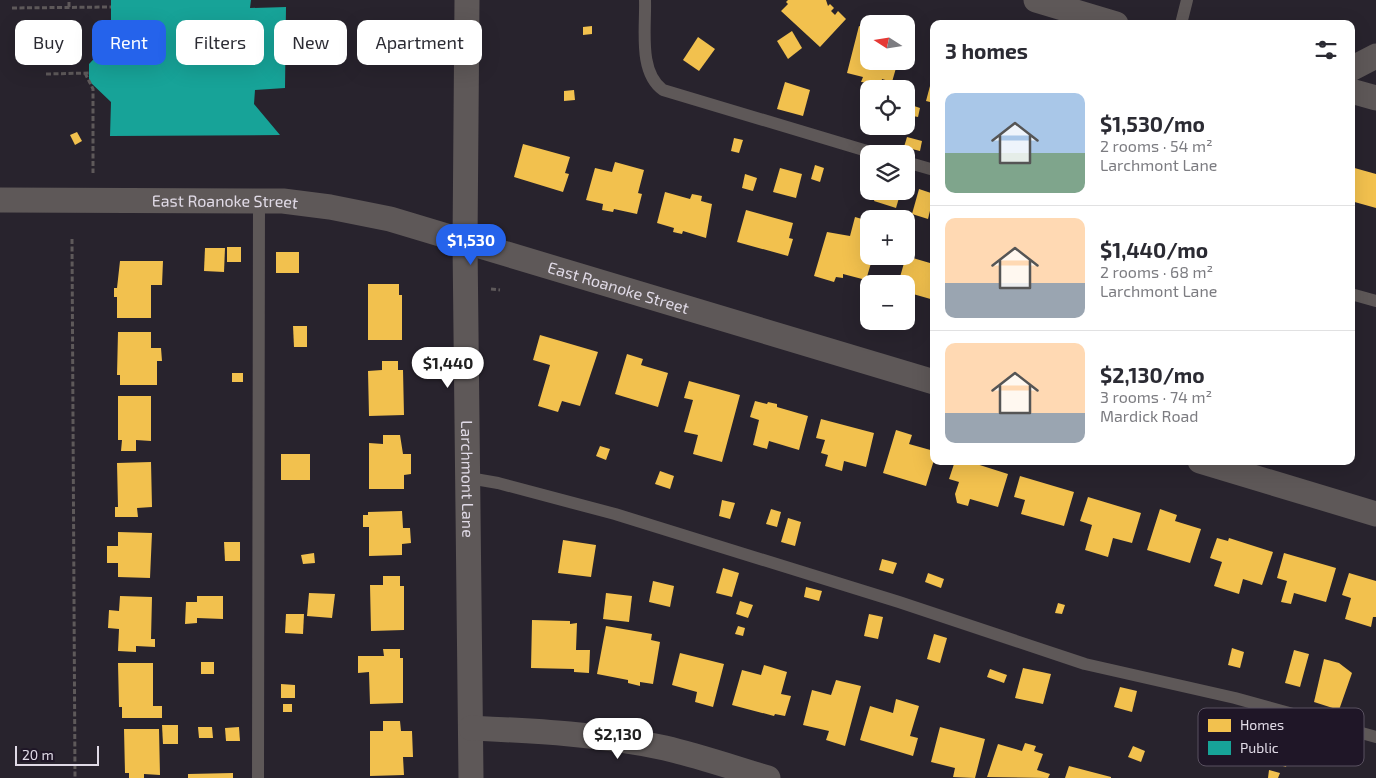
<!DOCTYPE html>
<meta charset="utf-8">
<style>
body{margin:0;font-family:"Exo 2",sans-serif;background:#f7f7f7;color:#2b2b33;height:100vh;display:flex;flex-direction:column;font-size:19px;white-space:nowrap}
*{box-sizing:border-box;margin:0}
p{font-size:16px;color:#7c7c81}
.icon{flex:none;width:28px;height:28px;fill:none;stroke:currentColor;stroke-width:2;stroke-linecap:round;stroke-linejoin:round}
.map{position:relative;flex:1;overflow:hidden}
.panel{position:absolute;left:930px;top:20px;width:425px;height:445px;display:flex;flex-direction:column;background:#fff;border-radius:10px;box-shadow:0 5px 20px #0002}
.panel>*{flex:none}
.hud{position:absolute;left:15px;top:20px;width:475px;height:45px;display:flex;gap:10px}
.needle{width:32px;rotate:282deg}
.buttons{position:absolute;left:860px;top:15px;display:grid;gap:10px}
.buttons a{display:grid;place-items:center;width:55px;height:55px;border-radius:10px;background:#fff;box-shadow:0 5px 20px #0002;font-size:25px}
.scale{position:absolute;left:15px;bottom:12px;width:84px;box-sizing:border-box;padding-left:5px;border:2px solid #e0dae6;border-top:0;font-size:14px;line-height:18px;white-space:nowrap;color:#e0dae6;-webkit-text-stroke:4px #1f1627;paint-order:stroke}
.price{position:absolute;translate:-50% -42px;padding:0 11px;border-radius:18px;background:#fff;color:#222;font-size:16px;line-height:32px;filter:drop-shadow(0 1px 2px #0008)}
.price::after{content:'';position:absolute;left:50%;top:30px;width:15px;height:11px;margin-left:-8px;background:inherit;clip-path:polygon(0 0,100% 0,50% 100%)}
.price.active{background:#2563eb;color:#fff}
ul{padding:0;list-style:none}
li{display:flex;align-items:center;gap:15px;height:125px;padding:0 15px}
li+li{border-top:1px solid #e1e1e2}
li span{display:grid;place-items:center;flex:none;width:140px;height:100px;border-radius:10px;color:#555}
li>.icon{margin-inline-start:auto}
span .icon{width:60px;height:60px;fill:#fffc;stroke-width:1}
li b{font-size:21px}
h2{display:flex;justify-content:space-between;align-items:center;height:60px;padding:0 15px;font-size:21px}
.tag{padding:0 18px;border-radius:10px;background:#fff;box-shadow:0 5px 20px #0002;font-size:18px;line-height:45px}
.tag.active{background:#2563eb;color:#fff}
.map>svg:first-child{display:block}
.homes{fill:#f2c14e}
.public{fill:#17a398}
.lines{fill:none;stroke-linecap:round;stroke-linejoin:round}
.path{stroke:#5e595a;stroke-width:3;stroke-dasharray:5 2.5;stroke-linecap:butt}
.lane{stroke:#5e5858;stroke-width:12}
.street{stroke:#5e5858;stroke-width:25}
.labels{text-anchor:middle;stroke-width:5;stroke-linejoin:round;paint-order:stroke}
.street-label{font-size:16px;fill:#e0dae6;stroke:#1f1627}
.key{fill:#1f1627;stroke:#595160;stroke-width:1}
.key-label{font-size:14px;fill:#e0dae6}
</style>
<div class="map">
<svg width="1376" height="778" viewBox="0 0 1376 778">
<rect width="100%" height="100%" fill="#28232d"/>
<!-- homes -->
<g class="homes">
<polygon points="788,0 826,0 828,6 830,4 834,8 831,11 835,15 838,11 846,19 820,47 781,11 788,4 786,2"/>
<polygon points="592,26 592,34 583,35 583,27"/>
<polygon points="859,26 869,29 869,61 898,61 892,82 882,79 881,84 861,82 863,77 847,73"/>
<polygon points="792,31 802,48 788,59 777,41"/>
<polygon points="698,37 715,49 699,71 683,60"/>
<polygon points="785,82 810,90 803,116 777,109"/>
<polygon points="930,86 934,87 934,103 926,101"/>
<polygon points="574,90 575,100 564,101 564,91"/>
<polygon points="911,105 920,108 918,117 908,115"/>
<polygon points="77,132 82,141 75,145 70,135"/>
<polygon points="907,137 922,141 920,151 904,147"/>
<polygon points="734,138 743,140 739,153 731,151"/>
<polygon points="523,144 570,157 565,173 569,174 563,192 514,177"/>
<polygon points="615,162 644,170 638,193 642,194 637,214 614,209 613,212 602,210 603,204 586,200 595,168 612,172"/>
<polygon points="815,165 824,168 820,182 811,179"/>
<polygon points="1351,167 1376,174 1376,208 1351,201"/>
<polygon points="780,168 802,174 796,198 773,192"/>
<polygon points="745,174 757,178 753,191 742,188"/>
<polygon points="919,189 934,194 928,219 912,214"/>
<polygon points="877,191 901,191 896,208 874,201"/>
<polygon points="665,192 690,199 692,194 702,196 701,201 712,204 706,238 683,231 682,234 673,232 674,228 657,223"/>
<polygon points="746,210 793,223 789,238 793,239 788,256 737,242"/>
<polygon points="855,217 869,221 869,256 876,256 875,262 869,260 868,262 871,263 866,280 843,274 843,278 836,277 834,282 814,276 827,232 850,236"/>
<rect x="227" y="247" width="14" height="15"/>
<polygon points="205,248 225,248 224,272 204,271"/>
<rect x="276" y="252" width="23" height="21"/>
<polygon points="906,256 930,263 934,258 934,300 906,292 906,284 898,284"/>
<polygon points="120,261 163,261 162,285 151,285 151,318 117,318 117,297 114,297 114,288 117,288"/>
<polygon points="368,284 399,284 399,295 402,295 402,340 368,340"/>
<polygon points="293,326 307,326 307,347 294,347"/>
<polygon points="118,332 151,332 151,348 161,348 162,361 157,361 157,385 120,385 120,375 117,375"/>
<polygon points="540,335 598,352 580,406 562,401 558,412 538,406 550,365 533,360"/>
<polygon points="627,354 643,359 641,365 668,373 658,407 615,394"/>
<polygon points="382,361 398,361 398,370 403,370 404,415 369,416 368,371 382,370"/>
<rect x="232" y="373" width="11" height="9"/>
<polygon points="689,381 740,395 722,462 693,454 698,435 684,432 693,400 684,398"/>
<polygon points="118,396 151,396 151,441 136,440 136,451 121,451 122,440 118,440"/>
<polygon points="755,401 767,404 768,402 777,404 777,407 808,416 799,450 769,441 767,449 753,445 759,420 750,417"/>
<polygon points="821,419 874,433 866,467 844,461 842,471 825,466 828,455 821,453 825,440 816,438"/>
<polygon points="896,430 912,435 909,444 934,451 934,460 926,486 883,473"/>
<polygon points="383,435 400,435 403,454 411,454 411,474 404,475 404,489 369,489 369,443 383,444"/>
<polygon points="600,446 610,449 606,460 596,456"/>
<rect x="281" y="454" width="29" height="26"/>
<polygon points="955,461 964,463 967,461 1008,474 998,507 970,499 968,506 957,503 955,494 959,482 949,479"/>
<polygon points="151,462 152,507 137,508 138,517 115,517 115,507 118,507 117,463"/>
<polygon points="660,471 674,476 670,489 655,484"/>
<polygon points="1020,476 1074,492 1064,526 1021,514 1025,500 1014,497"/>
<polygon points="1088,497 1141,513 1132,543 1113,538 1108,557 1085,550 1092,525 1080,521"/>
<polygon points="722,500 735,503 730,519 719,516"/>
<polygon points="771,509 781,512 777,527 766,524"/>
<polygon points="1160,509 1177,515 1175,521 1201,529 1190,563 1147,550"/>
<polygon points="402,511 403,528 410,528 411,543 402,544 402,555 369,556 369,527 363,527 363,515 368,515 368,512"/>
<polygon points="788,518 801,522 795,546 781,542"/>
<polygon points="118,532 152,533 150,578 118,577 118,563 107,563 107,546 118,546"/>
<polygon points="1217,538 1228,541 1229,538 1273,552 1262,585 1243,579 1239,594 1214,586 1222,562 1210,558"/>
<polygon points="563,540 596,545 591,577 558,573"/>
<polygon points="224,542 240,542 240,561 225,561"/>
<polygon points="314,553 315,563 303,564 301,555"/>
<polygon points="1284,553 1336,568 1326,602 1294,593 1291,604 1281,602 1287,581 1277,578"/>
<polygon points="882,559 897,563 893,574 879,570"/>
<polygon points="723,568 739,573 732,597 716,593"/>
<polygon points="928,573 944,579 941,588 925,582"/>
<polygon points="1349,573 1376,581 1376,617 1373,617 1371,627 1345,619 1351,598 1342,595"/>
<polygon points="383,576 400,576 400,586 404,586 404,630 371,631 370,585 383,585"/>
<polygon points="653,581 674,586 670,607 649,602"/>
<polygon points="806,587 822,591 819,601 804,597"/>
<polygon points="309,593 335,594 332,618 307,616"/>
<polygon points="606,593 632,596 629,622 603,619"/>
<polygon points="120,596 152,597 151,639 155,639 155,647 136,646 136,652 118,651 119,629 108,628 109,610 119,611"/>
<polygon points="197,596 223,596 223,619 197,618 197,623 185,624 186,602 197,602"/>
<polygon points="740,601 753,605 748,618 736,614"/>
<polygon points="1058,603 1065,605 1062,614 1055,613"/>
<polygon points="286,614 304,614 303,634 285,633"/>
<polygon points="869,614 883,617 878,639 864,636"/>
<polygon points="532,620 570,621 570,624 577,623 576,650 590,650 589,673 574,672 574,669 531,668"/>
<polygon points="606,626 652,634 651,640 660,642 653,684 640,682 640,686 628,683 628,680 597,674"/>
<polygon points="738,626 745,628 743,636 735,634"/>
<polygon points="934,634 947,638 940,663 927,659"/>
<polygon points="1232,648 1244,652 1240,668 1228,665"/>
<polygon points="383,649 400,649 400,658 403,658 403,703 370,704 369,672 358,673 358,656 384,656"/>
<polygon points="1294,650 1309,654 1300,687 1285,683"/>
<polygon points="680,653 724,664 713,707 695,702 697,692 672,685"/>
<polygon points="1324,659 1339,663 1352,673 1339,710 1314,702"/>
<rect x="201" y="662" width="13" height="12"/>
<polygon points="118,663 153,663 153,706 162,706 162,718 122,718 122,707 119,707"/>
<polygon points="764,665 787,672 781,694 791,696 785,716 775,714 774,716 732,705 742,670 761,675"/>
<polygon points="1023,668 1051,674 1043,704 1015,698"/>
<polygon points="990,669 1007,675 1004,683 987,677"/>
<polygon points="836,680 861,686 845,746 826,740 829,731 803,725 812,690 831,695"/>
<polygon points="281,684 295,685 295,698 281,698"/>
<polygon points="1120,687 1137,691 1132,712 1114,707"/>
<polygon points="896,699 919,706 910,736 918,738 913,756 860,740 870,706 893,713"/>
<rect x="283" y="704" width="9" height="8"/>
<polygon points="383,721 400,721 401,731 412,731 413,757 403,757 404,775 370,776 370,731 383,731"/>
<polygon points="162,725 178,725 178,744 163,744"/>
<polygon points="198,727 212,727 213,738 199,738"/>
<polygon points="239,727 240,741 226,741 225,728"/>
<polygon points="940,727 985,739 975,778 953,777 955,768 931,762"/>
<polygon points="124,729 159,729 160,775 144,774 144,778 129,778 129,773 125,773"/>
<polygon points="1025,743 1036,746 1034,751 1043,754 1037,770 1050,774 1048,778 987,777 998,744 1022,751"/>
<polygon points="1133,746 1145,751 1141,762 1128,757"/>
<polygon points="1274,749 1290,754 1286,767 1270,762"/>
<polygon points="1069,766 1111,777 1111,778 1065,778"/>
<polygon points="1269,770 1280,773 1278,778 1268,778"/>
<polygon points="233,773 233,778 188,778 188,774"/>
</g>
<!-- public -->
<polygon class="public" points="111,0 251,0 250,8 286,7 285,88 255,90 254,104 280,135 110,136 111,102 89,81 89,64 111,41"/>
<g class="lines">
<!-- path -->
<g class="path">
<polyline points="69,7 69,0"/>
<polyline points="12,8 111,7"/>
<polyline points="85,73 93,89 93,173"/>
<polyline points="46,74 89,73"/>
<polyline points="72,239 75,778"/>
<polyline points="491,289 500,290"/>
</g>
<!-- lane -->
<g class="lane">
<path d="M645 0C646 28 638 72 663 90L877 154"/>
<polyline points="1181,24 1187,0"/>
<polyline points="906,162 934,170"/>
<polyline points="1351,294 1376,301"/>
<polyline points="469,478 498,483 615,514 899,602 1085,664 1235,698 1376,737"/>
<polyline points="258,778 259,200"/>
</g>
<!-- street -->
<g class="street">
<path id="s1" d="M467 0 465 243 471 778"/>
<polyline points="1036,0 1116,24"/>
<polyline points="1351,69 1376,56"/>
<polyline points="1351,91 1376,98"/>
<path id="s2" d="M0 200 283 201 330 207 390 219 934 382"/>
<polyline points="1200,461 1376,514"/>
<path d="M471 728C535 731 602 734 665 748 699 756 734 768 768 778"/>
</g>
</g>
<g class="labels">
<!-- street labels -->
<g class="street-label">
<text dy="6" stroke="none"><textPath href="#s2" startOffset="225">East Roanoke Street</textPath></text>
<text dy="6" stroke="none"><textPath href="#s2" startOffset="630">East Roanoke Street</textPath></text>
<text dy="6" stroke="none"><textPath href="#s1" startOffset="479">Larchmont Lane</textPath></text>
</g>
</g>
<!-- legend -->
<rect x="1198" y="708" width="166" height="58" rx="8" class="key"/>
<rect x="1208" y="719" width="23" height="13" fill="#f2c14e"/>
<rect x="1208" y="741" width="23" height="14" fill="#17a398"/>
<g class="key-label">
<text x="1240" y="730">Homes</text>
<text x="1240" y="753">Public</text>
</g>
</svg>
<div class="buttons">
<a><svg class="needle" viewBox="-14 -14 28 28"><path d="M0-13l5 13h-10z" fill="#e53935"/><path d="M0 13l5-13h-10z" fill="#7c7c81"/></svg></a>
<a><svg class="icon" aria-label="locate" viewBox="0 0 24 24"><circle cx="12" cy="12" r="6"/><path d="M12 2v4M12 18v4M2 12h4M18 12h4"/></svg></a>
<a><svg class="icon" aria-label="layers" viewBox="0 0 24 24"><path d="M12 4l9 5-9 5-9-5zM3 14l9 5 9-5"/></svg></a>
<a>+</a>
<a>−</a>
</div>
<div class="scale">20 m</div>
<b class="price active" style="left:471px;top:266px">$1,530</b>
<b class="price" style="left:448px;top:389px">$1,440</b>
<b class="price" style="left:618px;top:760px">$2,130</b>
<div class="hud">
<a class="tag">Buy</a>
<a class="tag active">Rent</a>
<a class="tag">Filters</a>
<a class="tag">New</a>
<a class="tag">Apartment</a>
</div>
<section class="panel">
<h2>3 homes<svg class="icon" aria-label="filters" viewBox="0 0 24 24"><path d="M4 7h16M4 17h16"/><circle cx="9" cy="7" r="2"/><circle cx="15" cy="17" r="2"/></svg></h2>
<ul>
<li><span style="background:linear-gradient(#a9c7e8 60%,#7fa58c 0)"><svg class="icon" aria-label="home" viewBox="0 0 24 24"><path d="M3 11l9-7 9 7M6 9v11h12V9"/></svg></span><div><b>$1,530/mo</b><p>2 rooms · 54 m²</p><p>Larchmont Lane</p></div></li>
<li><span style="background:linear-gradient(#ffd9b3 65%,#9aa5b1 0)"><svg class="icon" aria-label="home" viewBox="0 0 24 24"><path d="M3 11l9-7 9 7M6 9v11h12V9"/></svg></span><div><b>$1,440/mo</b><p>2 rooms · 68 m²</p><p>Larchmont Lane</p></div></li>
<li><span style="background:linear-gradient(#ffd9b3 70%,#9aa5b1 0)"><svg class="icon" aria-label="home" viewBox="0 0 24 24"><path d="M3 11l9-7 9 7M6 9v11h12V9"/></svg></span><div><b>$2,130/mo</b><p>3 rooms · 74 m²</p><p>Mardick Road</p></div></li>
</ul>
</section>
</div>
